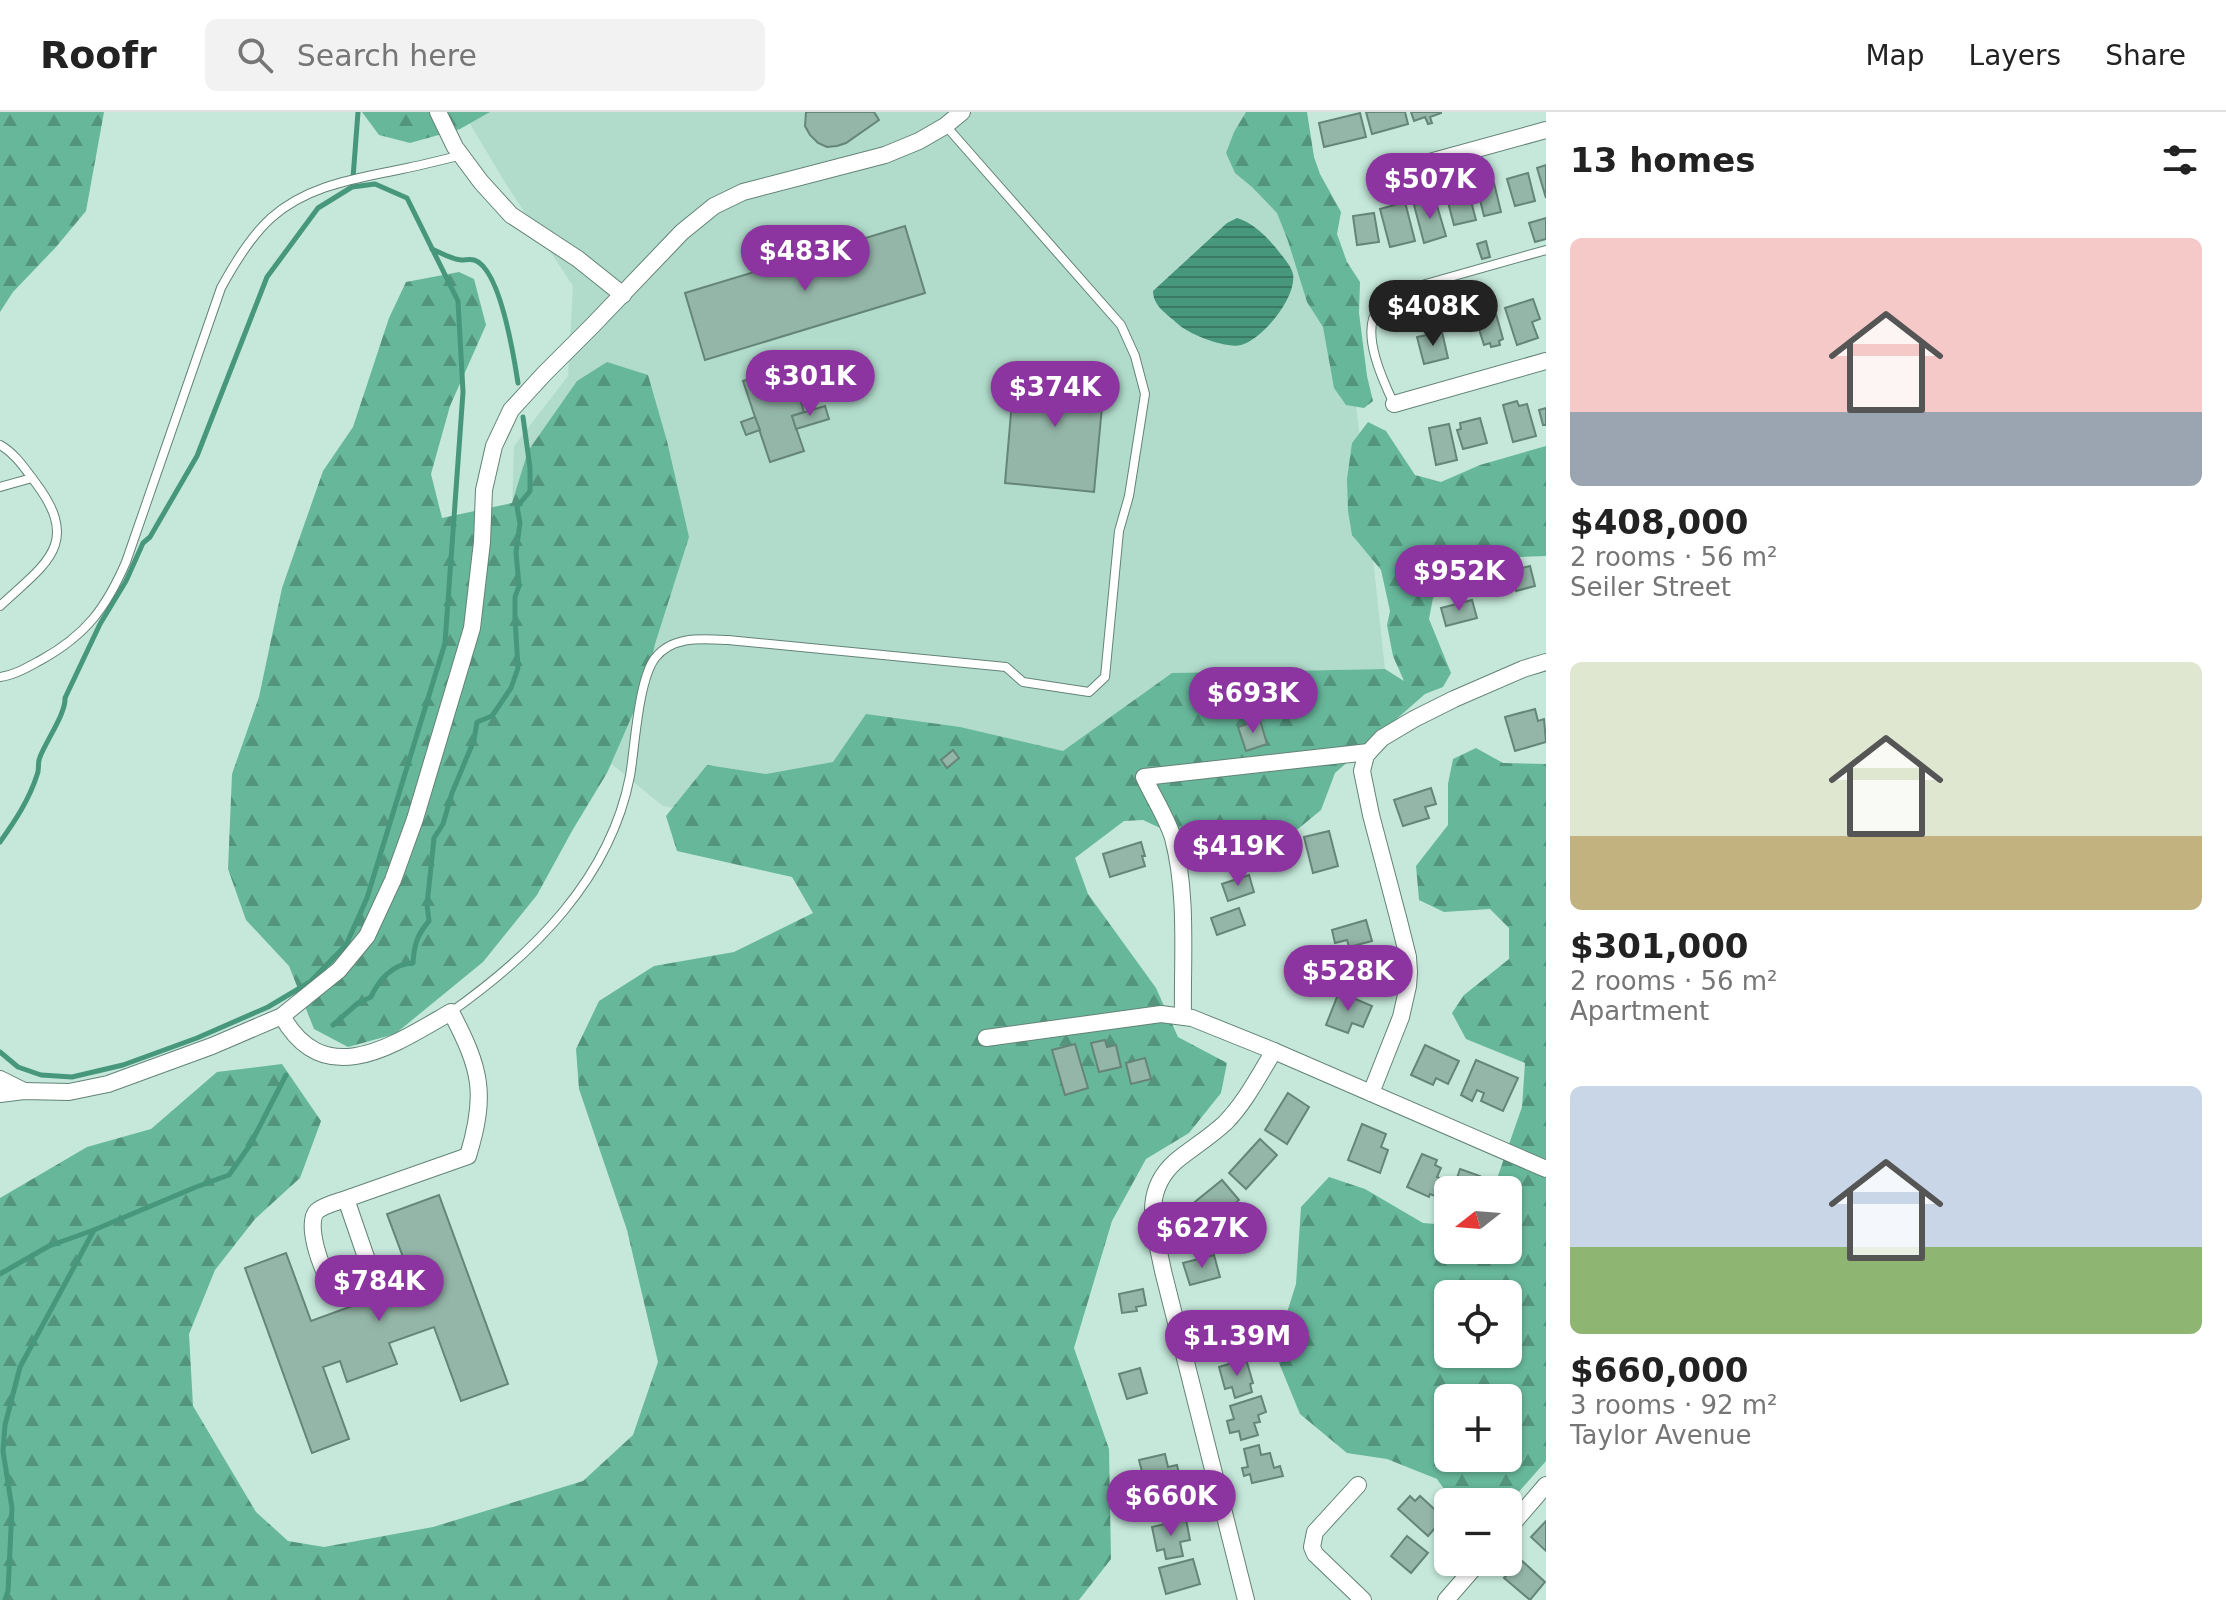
<!DOCTYPE html>
<meta charset="utf-8">
<style>
body{margin:0;font-family:"DejaVu Sans",sans-serif;background:#f2f2f2;color:#222;height:100vh;display:flex;flex-direction:column;font-size:30px;white-space:nowrap}
*{box-sizing:border-box;margin:0}
p{font-size:26px;color:#767676}
.icon{flex:none;width:44px;height:44px;fill:none;stroke:currentColor;stroke-width:2;stroke-linecap:round;stroke-linejoin:round}
.map{position:relative;flex:1;overflow:hidden}
.panel{display:flex;flex-direction:column;background:#fff;width:680px}
.panel>*{flex:none}
.needle{width:52px;rotate:253deg}
.buttons{position:absolute;left:1434px;top:1064px;display:grid;gap:16px}
.buttons a{display:grid;place-items:center;width:88px;height:88px;border-radius:12px;background:#fff;box-shadow:0 2px 6px #0004;font-size:40px}
.price{position:absolute;translate:-50% -68px;padding:0 18px;border-radius:28px;background:#8c35a1;color:#fff;font-size:26px;line-height:52px;filter:drop-shadow(0 2px 4px #0008)}
.price::after{content:'';position:absolute;left:50%;top:48px;width:24px;height:18px;margin-left:-12px;background:inherit;clip-path:polygon(0 0,100% 0,50% 100%)}
.price.on{background:#222;color:#fff}
ul{padding:0;list-style:none}
li{display:grid;align-content:center;gap:16px;height:424px;padding:0 24px}
li span{display:grid;place-items:center;height:248px;border-radius:12px;color:#555}
li>.icon{margin-inline-start:auto}
span .icon{width:144px;height:144px;fill:#fffc;stroke-width:1}
li b{font-size:34px}
h2{display:flex;justify-content:space-between;align-items:center;height:96px;padding:0 24px;font-size:34px}
header{display:flex;align-items:center;gap:48px;box-sizing:border-box;height:112px;padding:0 40px;background:#fff;border-bottom:2px solid #e0e0e0}
header strong{font-size:38px}
nav{display:flex;gap:44px;margin-inline-start:auto;font-size:28px}
.search{width:560px;height:72px;background:#f2f2f2;display:flex;align-items:center;gap:20px;box-sizing:border-box;padding:0 28px;border-radius:12px;color:#767676;font-size:30px}
main{display:flex;flex:1;min-height:0}
.map>svg:first-child{display:block}
.built{fill:#b1dccb}
.forest{fill:url(#forest-firs);fill-rule:evenodd}
.water{fill:url(#water-rules)}
.lines{fill:none;stroke-linecap:round;stroke-linejoin:round}
.stream{stroke:#47977c;stroke-width:5}
.building{fill:#94b6a8;stroke:#658578;stroke-width:2}
.service-casing{stroke:#638377;stroke-width:10}
.minor-casing{stroke:#638377;stroke-width:18}
.service{stroke:#fff;stroke-width:8}
.minor{stroke:#fff;stroke-width:16}
</style>
<header>
<strong>Roofr</strong>
<div class="search"><svg class="icon" aria-label="search" viewBox="0 0 24 24"><circle cx="10" cy="10" r="6"/><path d="M15 15l6 6"/></svg>Search here</div>
<nav><a>Map</a><a>Layers</a><a>Share</a></nav>
</header>
<main>
<div class="map">
<svg width="1546" height="1488" viewBox="0 0 1546 1488">
<defs>
<pattern id="forest-firs" width="22" height="20" patternUnits="userSpaceOnUse" patternTransform="scale(2)"><rect width="22" height="20" fill="#67b79b"/><path d="M5 1l3.5 6h-7zM16 11l3.5 6h-7z" fill="#53947d"/></pattern>
<pattern id="water-rules" width="6" height="5" patternUnits="userSpaceOnUse" patternTransform="scale(2)"><rect width="6" height="5" fill="#47977c"/><path d="M0 2.5h6" fill="none" stroke="#3a7a64"/></pattern>
</defs>
<rect width="100%" height="100%" fill="#c5e8da"/>
<!-- built -->
<polygon class="built" points="463,0 1294,0 1347,209 1385,557 1173,561 1143,643 775,713 663,694 507,567 514,334 568,264 573,174 504,69"/>
<!-- forest -->
<g class="forest">
<polygon points="0,0 104,0 86,99 56,135 13,180 0,200"/>
<polygon points="362,0 490,0 460,17 410,31 379,23"/>
<polygon points="1246,0 1307,0 1314,45 1320,62 1341,100 1337,122 1347,150 1360,170 1359,201 1367,264 1373,289 1364,296 1346,293 1334,276 1323,215 1307,190 1288,129 1277,101 1252,75 1235,61 1226,41 1234,20"/>
<polygon points="459,160 474,167 486,213 450,294 431,362 442,406 512,391 528,339 577,269 607,250 648,263 667,329 689,425 655,532 646,572 607,661 572,719 537,783 483,850 395,922 348,935 314,917 289,854 246,808 228,757 232,662 259,585 282,476 323,359 353,315 389,206 406,170"/>
<polygon points="1368,310 1386,319 1415,363 1441,370 1480,353 1546,334 1546,444 1518,445 1444,472 1433,486 1429,507 1451,561 1443,575 1425,582 1335,661 1321,698 1264,745 1225,746 1143,708 1124,709 1075,746 1088,782 1156,876 1178,925 1227,951 1221,981 1189,1021 1146,1047 1112,1109 1074,1236 1109,1337 1111,1447 1079,1488 0,1488 0,1086 87,1035 151,1017 217,960 282,952 321,1009 300,1066 255,1107 215,1158 189,1222 193,1294 256,1400 288,1429 324,1435 433,1415 583,1369 633,1323 658,1250 627,1118 579,977 576,937 599,889 654,854 734,840 813,801 792,765 677,739 666,704 707,653 766,662 833,650 866,602 960,615 1063,639 1172,561 1385,557 1404,569 1393,544 1387,513 1390,499 1381,458 1352,423 1348,399 1347,367 1352,331"/>
<path d="M1476 636 1503 651 1546 652V1349L1508 1392V1390H1453L1437 1367 1387 1347 1347 1341 1300 1302 1279 1251 1284 1210 1296 1172 1301 1095 1329 1065 1365 1077 1423 1111 1448 1113V1138H1508V1078H1493L1522 995 1525 951 1466 927 1452 901 1464 883 1509 847V816L1490 797 1444 800 1419 788 1416 754 1448 713V672L1453 647ZM1448 1182H1508V1242H1448ZM1448 1286H1508V1346H1448Z"/>
</g>
<!-- water -->
<path class="water" d="M1237 106C1252 110 1266 124 1276 136 1281 143 1291 153 1293 162 1297 185 1263 227 1241 233 1227 237 1188 222 1178 212 1167 202 1153 194 1153 179L1227 111Z"/>
<g class="lines">
<!-- stream -->
<g class="stream">
<polyline points="353,66 358,0"/>
<path d="M432 137C441 141 451 147 461 148 466 148 470 147 474 148 500 156 514 245 518 271"/>
<path d="M0 730C15 709 29 688 37 663 40 656 37 651 40 645 46 629 66 601 65 586L100 512 126 469 143 431 150 425 197 344 267 165 318 96 352 75 375 72 407 86 458 189 463 280 445 531 367 786 346 833 310 870 268 895 197 926 123 953 72 965 41 963 18 955 0 940"/>
<path d="M333 913 358 891 371 885C379 867 393 852 413 851 414 833 417 823 429 809L427 793 434 726 443 712 452 681 474 628 477 610 492 604 511 576 518 556 515 506V485L519 474 516 440 520 411 517 395 530 379V356L523 305"/>
<polyline points="0,1162 49,1134 94,1118 196,1075 229,1063 250,1033 286,963"/>
<polyline points="5,1488 8,1479 12,1396 3,1339 5,1313 20,1255 94,1118"/>
</g>
</g>
<!-- building -->
<g class="building">
<polygon points="806,0 874,0 879,8 846,31 837,34 827,35 818,31 810,23 805,14"/>
<polygon points="1366,0 1405,0 1408,12 1372,22"/>
<polygon points="1411,0 1441,0 1441,1 1430,5 1432,11 1428,12 1425,5 1414,9"/>
<polygon points="1360,1 1366,25 1324,35 1319,11"/>
<polygon points="1546,53 1546,86 1537,56"/>
<polygon points="1528,61 1535,89 1515,94 1507,67"/>
<polygon points="1466,70 1476,108 1454,113 1444,75"/>
<polygon points="1494,71 1501,100 1484,104 1477,76"/>
<polygon points="1435,87 1446,124 1424,131 1414,93"/>
<polygon points="1405,90 1415,129 1390,135 1380,97"/>
<polygon points="1374,101 1379,130 1357,133 1353,104"/>
<polygon points="1546,106 1546,127 1535,130 1529,111"/>
<polygon points="905,114 925,181 705,248 685,181"/>
<polygon points="1486,129 1490,145 1482,147 1477,132"/>
<polygon points="1430,186 1435,203 1416,208 1412,191"/>
<polygon points="1533,187 1540,207 1532,210 1538,226 1517,233 1505,196"/>
<polygon points="1496,202 1503,227 1499,229 1500,233 1491,235 1490,231 1484,233 1476,208"/>
<polygon points="1442,220 1448,246 1424,252 1417,225"/>
<polygon points="792,253 803,286 800,287 804,300 792,304 804,339 770,350 743,269"/>
<polygon points="1015,254 1105,263 1094,380 1005,371"/>
<polygon points="1517,289 1519,294 1527,292 1536,324 1513,330 1503,293"/>
<polygon points="825,294 829,307 796,317 792,304"/>
<polygon points="1546,296 1546,313 1543,313 1539,298"/>
<polygon points="755,305 760,318 746,323 741,310"/>
<polygon points="1480,306 1487,331 1463,337 1457,318 1461,317 1460,311"/>
<polygon points="1449,312 1457,348 1436,353 1429,316"/>
<polygon points="1530,454 1535,474 1516,479 1511,459"/>
<polygon points="1472,488 1477,506 1446,514 1441,496"/>
<polygon points="1535,597 1538,609 1544,607 1546,630 1515,639 1505,605"/>
<polygon points="1260,608 1267,632 1246,639 1238,615"/>
<polygon points="953,638 959,646 947,656 941,648"/>
<polygon points="1431,676 1436,692 1425,695 1429,706 1403,714 1394,688"/>
<polygon points="1329,719 1338,754 1313,761 1304,725"/>
<polygon points="1141,730 1145,744 1142,744 1145,754 1110,765 1103,742"/>
<polygon points="1249,763 1254,780 1228,789 1222,772"/>
<polygon points="1239,796 1245,813 1217,823 1211,806"/>
<polygon points="1366,808 1372,829 1349,835 1347,828 1335,831 1332,818"/>
<polygon points="1339,880 1372,894 1363,915 1352,911 1348,921 1326,913"/>
<polygon points="1105,928 1107,935 1116,933 1121,955 1099,960 1091,931"/>
<polygon points="1075,932 1088,976 1065,983 1052,938"/>
<polygon points="1425,933 1459,949 1448,972 1436,966 1433,973 1411,963"/>
<polygon points="1145,946 1151,967 1131,972 1126,951"/>
<polygon points="1476,948 1518,966 1503,999 1481,989 1484,981 1477,978 1472,989 1461,983"/>
<polygon points="1288,981 1309,995 1287,1032 1265,1018"/>
<polygon points="1362,1012 1386,1022 1381,1035 1388,1038 1380,1061 1348,1048"/>
<polygon points="1260,1027 1277,1043 1246,1077 1229,1061"/>
<polygon points="1422,1042 1437,1048 1435,1053 1441,1056 1437,1065 1446,1069 1438,1085 1430,1082 1429,1085 1407,1075"/>
<polygon points="1460,1057 1480,1064 1475,1078 1453,1078"/>
<polygon points="1222,1068 1239,1088 1202,1119 1185,1098"/>
<polygon points="439,1083 508,1272 461,1289 434,1215 389,1231 397,1252 347,1270 340,1249 323,1255 349,1327 312,1341 245,1156 286,1141 311,1209 413,1172 387,1102"/>
<polygon points="1214,1143 1220,1165 1190,1173 1183,1151"/>
<polygon points="365,1159 375,1185 350,1195 340,1168"/>
<polygon points="1143,1177 1146,1193 1136,1195 1137,1199 1122,1201 1119,1182"/>
<polygon points="1246,1247 1253,1271 1250,1272 1252,1280 1235,1286 1232,1275 1225,1277 1219,1255"/>
<polygon points="1140,1256 1147,1281 1127,1287 1119,1262"/>
<polygon points="1261,1284 1266,1300 1258,1303 1260,1310 1254,1311 1258,1323 1241,1328 1239,1319 1230,1321 1227,1309 1234,1307 1230,1294"/>
<polygon points="1259,1333 1261,1343 1270,1341 1274,1356 1280,1354 1283,1364 1252,1371 1250,1362 1244,1364 1242,1356 1248,1355 1244,1337"/>
<polygon points="1165,1342 1168,1355 1177,1353 1182,1375 1148,1383 1139,1348"/>
<polygon points="1410,1384 1415,1389 1420,1384 1444,1406 1428,1424 1398,1397"/>
<polygon points="1186,1407 1190,1428 1180,1430 1183,1444 1166,1447 1164,1437 1157,1439 1152,1415"/>
<polygon points="1546,1409 1546,1439 1531,1425"/>
<polygon points="1407,1424 1428,1441 1411,1461 1391,1444"/>
<polygon points="1193,1447 1200,1472 1166,1482 1159,1456"/>
<polygon points="1520,1447 1545,1470 1530,1488 1504,1466"/>
</g>
<g class="lines">
<defs>
<g id="service">
<path d="M1394 292C1383 269 1360 220 1378 197 1387 186 1401 181 1415 175L1546 138"/>
<path d="M0 333C15 341 25 357 35 370 82 432 46 451 0 494"/>
<polyline points="0,375 32,366"/>
<path d="M0 565C15 563 28 555 41 548 86 523 106 496 126 450L221 176C234 152 250 125 271 106 308 73 355 67 402 57 422 53 442 48 462 43"/>
<path d="M451 900C533 842 610 767 630 664 635 635 638 569 655 546 673 523 703 527 728 528L1006 555 1023 570 1089 580 1105 565 1119 419 1129 384 1145 282 1135 244 1121 213 946 14"/>
</g>
<g id="minor">
<polyline points="438,0 455,35 481,70 511,103 578,147 623,183"/>
<polyline points="1375,65 1546,18"/>
<polyline points="1394,292 1546,249"/>
<path d="M282 904C325 981 395 932 451 900 481 957 487 982 468 1044L346 1087C337 1090 324 1093 317 1099 305 1111 321 1158 330 1169 344 1188 369 1170 368 1151L346 1087"/>
<path d="M1183 904C1182 846 1188 783 1173 726 1167 706 1153 685 1144 665L1369 640"/>
<polyline points="986,926 1161,902 1192,906 1274,939 1546,1057"/>
<polyline points="0,967 24,979"/>
<polyline points="1371,981 1401,905 1408,874 1409,860 1408,845 1399,809 1371,703 1362,659 1366,643 1382,626 1414,607 1454,587 1523,557 1546,550"/>
<polyline points="0,982 24,979 69,980 108,972 212,934 282,904 339,858 367,824 393,768 415,707 472,516 482,430 484,378 494,334 511,298 544,262 593,213 682,120 714,94 743,80 885,43 919,29 945,14 962,0"/>
<polyline points="1358,1373 1315,1420 1312,1435 1315,1442 1363,1488"/>
<polyline points="1508,1417 1546,1373"/>
<path d="M1246 1488 1163 1159C1155 1118 1140 1081 1176 1049 1192 1036 1210 1025 1225 1011 1245 991 1259 963 1274 939"/>
<polyline points="1446,1488 1479,1450"/>
</g>
</defs>
<!-- service casing -->
<use href="#service" class="service-casing"/>
<!-- minor casing -->
<use href="#minor" class="minor-casing"/>
<!-- service -->
<use href="#service" class="service"/>
<!-- minor -->
<use href="#minor" class="minor"/>
</g>
</svg>
<div class="buttons">
<a><svg class="needle" viewBox="-14 -14 28 28"><path d="M0-13l5 13h-10z" fill="#e53935"/><path d="M0 13l5-13h-10z" fill="#767676"/></svg></a>
<a><svg class="icon" aria-label="locate" viewBox="0 0 24 24"><circle cx="12" cy="12" r="6"/><path d="M12 2v4M12 18v4M2 12h4M18 12h4"/></svg></a>
<a>+</a>
<a>−</a>
</div>
<b class="price" style="left:1430px;top:109px">$507K</b>
<b class="price" style="left:805px;top:181px">$483K</b>
<b class="price on" style="left:1433px;top:236px">$408K</b>
<b class="price" style="left:810px;top:306px">$301K</b>
<b class="price" style="left:1055px;top:317px">$374K</b>
<b class="price" style="left:1459px;top:501px">$952K</b>
<b class="price" style="left:1253px;top:623px">$693K</b>
<b class="price" style="left:1238px;top:776px">$419K</b>
<b class="price" style="left:1348px;top:901px">$528K</b>
<b class="price" style="left:1202px;top:1158px">$627K</b>
<b class="price" style="left:379px;top:1211px">$784K</b>
<b class="price" style="left:1237px;top:1266px">$1.39M</b>
<b class="price" style="left:1171px;top:1426px">$660K</b>
</div>
<section class="panel">
<h2>13 homes<svg class="icon" aria-label="filters" viewBox="0 0 24 24"><path d="M4 7h16M4 17h16"/><circle cx="9" cy="7" r="2"/><circle cx="15" cy="17" r="2"/></svg></h2>
<ul>
<li><span style="background:linear-gradient(#f6c9c9 70%,#9aa5b1 0)"><svg class="icon" aria-label="home" viewBox="0 0 24 24"><path d="M3 11l9-7 9 7M6 9v11h12V9"/></svg></span><div><b>$408,000</b><p>2 rooms · 56 m²</p><p>Seiler Street</p></div></li>
<li><span style="background:linear-gradient(#dfe7d0 70%,#c2b280 0)"><svg class="icon" aria-label="home" viewBox="0 0 24 24"><path d="M3 11l9-7 9 7M6 9v11h12V9"/></svg></span><div><b>$301,000</b><p>2 rooms · 56 m²</p><p>Apartment</p></div></li>
<li><span style="background:linear-gradient(#c9d6e8 65%,#8fb573 0)"><svg class="icon" aria-label="home" viewBox="0 0 24 24"><path d="M3 11l9-7 9 7M6 9v11h12V9"/></svg></span><div><b>$660,000</b><p>3 rooms · 92 m²</p><p>Taylor Avenue</p></div></li>
</ul>
</section>
</main>
